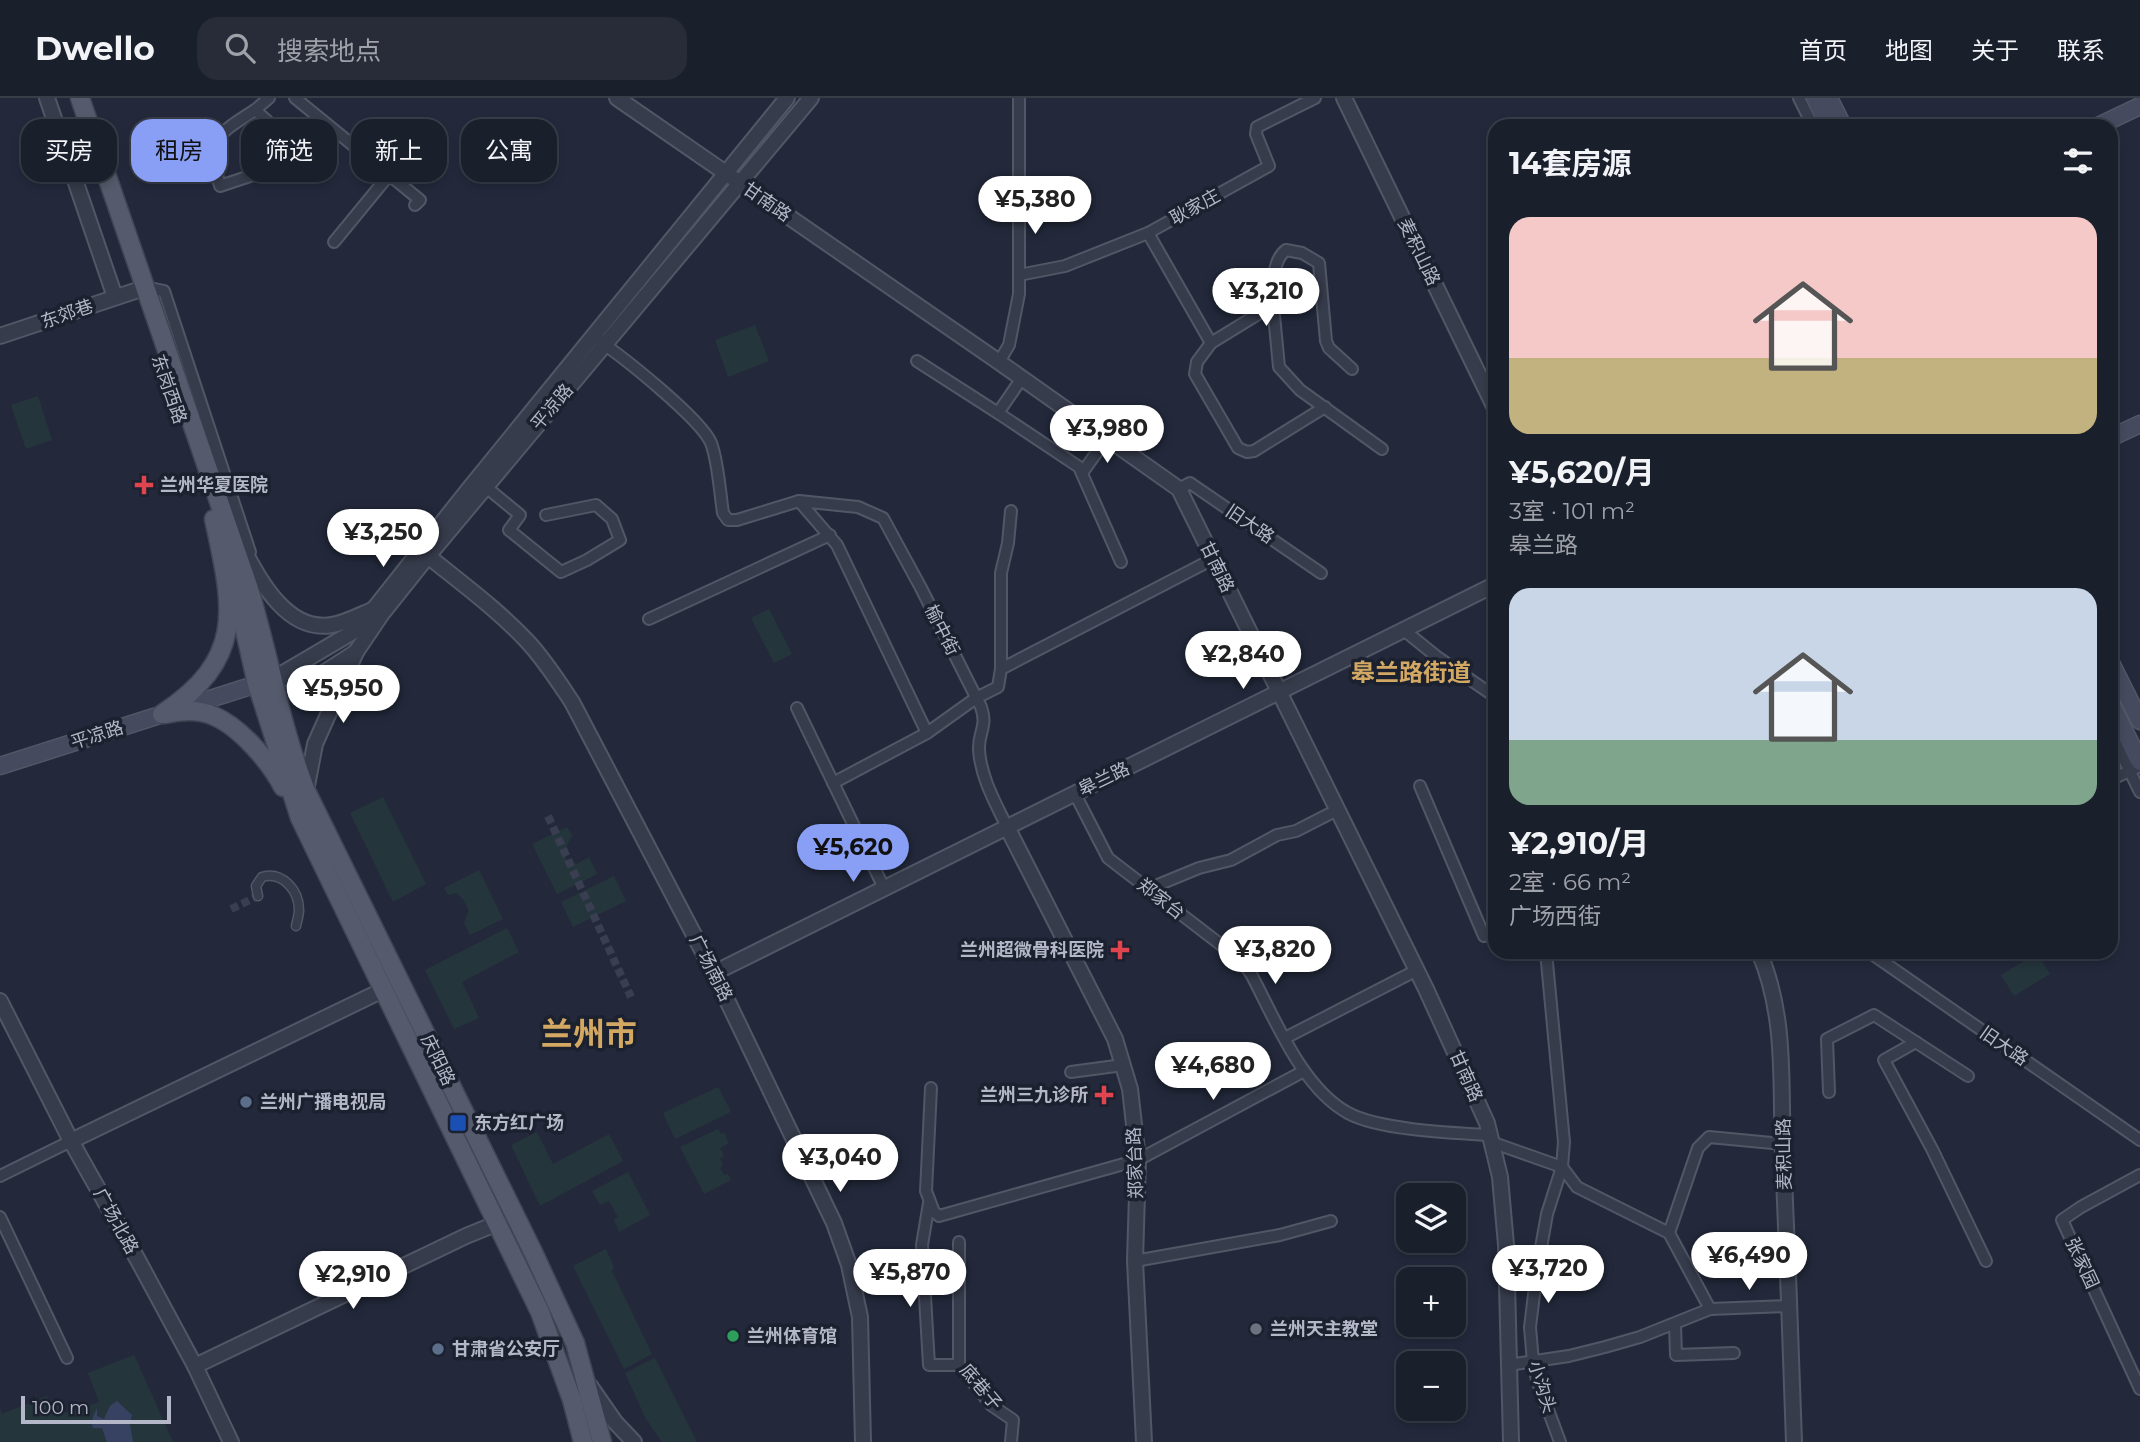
<!DOCTYPE html>
<html lang="zh">
<meta charset="utf-8">
<style>
body{margin:0;font-family:Montserrat,"Noto Sans SC",sans-serif;background:#272c38;color:#f1f3f6;height:100vh;display:flex;flex-direction:column;font-size:26px;white-space:nowrap}
*{box-sizing:border-box;margin:0}
p{font-size:23px;color:#9fa2a9}
.icon{flex:none;width:38px;height:38px;fill:none;stroke:currentColor;stroke-width:2;stroke-linecap:round;stroke-linejoin:round}
.map{position:relative;flex:1;overflow:hidden}
.details{position:absolute;left:1488px;top:21px;width:630px;height:840px;display:flex;flex-direction:column;background:#1a1f2c;border-radius:21px;box-shadow:0 4px 10px #0003,0 0 0 2px #383d48}
.details>*{flex:none}
.top-card{position:absolute;left:21px;top:21px;width:665px;height:63px;display:flex;gap:14px}
.fabs{position:absolute;left:1396px;top:1085px;display:grid;gap:14px}
.fabs a{display:grid;place-items:center;width:70px;height:70px;border-radius:14px;background:#1a1f2c;box-shadow:0 4px 10px #0003,0 0 0 2px #383d48;font-size:35px}
.scale{position:absolute;left:21px;bottom:18px;width:150px;box-sizing:border-box;padding-left:7px;border:4px solid #b3b7c7;border-top:0;font-size:19px;line-height:24px;white-space:nowrap;color:#b3b7c7;-webkit-text-stroke:5px #1c2130;paint-order:stroke}
.price{position:absolute;translate:-50% -60px;padding:0 16px;border-radius:24px;background:#fff;color:#222;font-size:23px;line-height:46px;filter:drop-shadow(0 2px 4px #0008)}
.price::after{content:'';position:absolute;left:50%;top:42px;width:21px;height:16px;margin-left:-10px;background:inherit;clip-path:polygon(0 0,100% 0,50% 100%)}
.price.selected{background:#899ef5;color:#111}
ul{padding:0;list-style:none}
li{display:grid;align-content:center;gap:14px;height:371px;padding:0 21px}
li span{display:grid;place-items:center;height:217px;border-radius:21px;color:#555}
li>.icon{margin-inline-start:auto}
span .icon{width:126px;height:126px;fill:#fffc;stroke-width:1}
li b{font-size:30px}
h2{display:flex;justify-content:space-between;align-items:center;height:84px;padding:0 21px;font-size:30px}
.pill{padding:0 24px;border-radius:21px;background:#1a1f2c;box-shadow:0 4px 10px #0003,0 0 0 2px #383d48;font-size:24px;line-height:63px}
.pill.selected{background:#899ef5;color:#111}
header{display:flex;align-items:center;gap:42px;box-sizing:border-box;height:98px;padding:0 35px;background:#1a1f2c;border-bottom:2px solid #383d48}
header strong{font-size:33px}
nav{display:flex;gap:38px;margin-inline-start:auto;font-size:24px}
.search{width:490px;height:63px;background:#272c38;display:flex;align-items:center;gap:18px;box-sizing:border-box;padding:0 24px;border-radius:21px;color:#9fa2a9;font-size:26px}
.map>svg:first-child{display:block}
.green{fill:#25353c}
.water{fill:#374162}
.lines{fill:none;stroke-linecap:round;stroke-linejoin:round}
.pedestrian-tunnel{stroke:#393e50;stroke-width:8;stroke-dasharray:8 4;stroke-linecap:butt}
.pedestrian-casing{stroke:#525766;stroke-width:11}
.minor-casing{stroke:#525766;stroke-width:14}
.tertiary-casing{stroke:#525766;stroke-width:18}
.secondary-casing{stroke:#525766;stroke-width:19}
.primary-casing{stroke:#404554;stroke-width:21}
.pedestrian{stroke:#373c4c;stroke-width:8}
.minor{stroke:#373c4c;stroke-width:10}
.tertiary{stroke:#373c4c;stroke-width:14}
.secondary{stroke:#454a5f;stroke-width:16}
.primary{stroke:#555a6c;stroke-width:18}
.health-dot{fill:#e0444e;stroke:#1c2130;stroke-width:2.5}
.service-dot{fill:#5c6f8a;stroke:#1c2130;stroke-width:2.5}
.transit-dot{fill:#1a4fb4;stroke:#1c2130;stroke-width:2.5}
.worship-dot{fill:#6b7280;stroke:#1c2130;stroke-width:2.5}
.leisure-dot{fill:#2e9e5b;stroke:#1c2130;stroke-width:2.5}
.labels{text-anchor:middle;stroke-width:7;stroke-linejoin:round;paint-order:stroke}
.street-label{font-size:18px;fill:#b3b7c7;stroke:#1c2130}
.poi-label{font-size:18px;font-weight:bold;fill:#b3b7c7;stroke:#1c2130;text-anchor:start}
.district-label{font-size:24px;font-weight:bold;fill:#d2a863;stroke:#1c2130}
.town-label{font-size:32px;font-weight:bold;fill:#d2a863;stroke:#1c2130}
</style>
<header>
<strong>Dwello</strong>
<div class="search"><svg class="icon" aria-label="search" viewBox="0 0 24 24"><circle cx="10" cy="10" r="6"/><path d="M15 15l6 6"/></svg>搜索地点</div>
<nav><a>首页</a><a>地图</a><a>关于</a><a>联系</a></nav>
</header>
<div class="map">
<svg width="2140" height="1344" viewBox="0 0 2140 1344">
<rect width="100%" height="100%" fill="#23293b"/>
<!-- green -->
<g class="green">
<polygon points="755,227 769,263 728,279 715,242"/>
<polygon points="38,298 52,342 26,351 11,307"/>
<polygon points="769,511 792,556 774,565 751,520"/>
<polygon points="383,699 426,786 393,804 350,715"/>
<polygon points="567,729 572,737 566,750 566,761 577,766 589,759 597,776 557,796 532,746"/>
<polygon points="479,772 503,821 470,837 464,825 469,812 462,800 456,795 448,797 444,790"/>
<polygon points="614,778 626,803 573,829 561,804"/>
<polygon points="507,830 519,854 462,884 479,920 454,931 425,872"/>
<polygon points="2037,855 2050,876 2014,898 2001,877"/>
<polygon points="718,989 731,1014 675,1041 663,1015"/>
<polygon points="718,1031 721,1036 724,1035 729,1045 720,1050 724,1058 720,1060 723,1067 720,1070 724,1077 728,1076 731,1082 704,1096 680,1049"/>
<polygon points="537,1034 553,1066 609,1036 623,1063 540,1108 511,1047"/>
<polygon points="628,1074 650,1117 619,1134 614,1122 618,1119 609,1103 600,1107 592,1093"/>
<polygon points="606,1151 614,1169 612,1173 652,1256 624,1271 573,1168"/>
<polygon points="134,1257 173,1344 0,1344 0,1311 2,1316 47,1298 50,1306 59,1303 65,1315 99,1304 88,1275"/>
<polygon points="655,1260 697,1344 662,1344 646,1321 625,1275"/>
</g>
<!-- water -->
<path class="water" d="M117 1303 132 1317 130 1326 133 1344H107L102 1330H93C90 1322 94 1317 97 1310V1318L104 1321 110 1308Z"/>
<g class="lines">
<!-- pedestrian-tunnel -->
<g class="pedestrian-tunnel">
<polyline points="548,718 631,899"/>
<polyline points="231,811 258,798"/>
</g>
<defs>
<path id="pedestrian" d="M258 798 256 788 262 779C282 773 299 792 299 812 299 817 297 823 296 828"/>
<g id="minor">
<polyline points="269,0 255,12 304,56"/>
<polyline points="295,0 420,102 415,107"/>
<polyline points="1799,0 1813,28"/>
<path d="M255 12C216 37 207 41 220 88L283 67 289 42"/>
<path d="M1148 135 1211 245 1273 207C1274 190 1271 163 1286 152L1302 155 1319 165 1326 243 1329 250 1352 271"/>
<polyline points="334,144 389,77"/>
<polyline points="1019,177 1065,168 1148,135 1269,68 1256,36 1257,29 1315,0"/>
<polyline points="145,189 164,193 250,454"/>
<polyline points="1273,207 1279,269 1300,292 1382,351"/>
<path d="M599 243C622 258 701 321 711 345 718 363 720 395 723 415L728 422H737L799 403 837 447 927 635"/>
<polyline points="1211,245 1197,264 1195,276 1238,350 1247,354 1254,353 1325,309"/>
<polyline points="917,263 998,315"/>
<polyline points="999,264 1009,247 1019,196 1019,0"/>
<polyline points="1022,280 998,315 1079,369 1121,464"/>
<polyline points="1082,375 1107,340"/>
<polyline points="486,389 520,417 509,432 561,474 587,462 620,442 612,421 596,407 546,417"/>
<polyline points="1179,391 1190,385 1321,475"/>
<path d="M799 403 858 409 883 420 921 490 981 609C988 629 978 634 979 652 981 680 995 704 1007 729"/>
<polyline points="649,521 830,437"/>
<polyline points="1405,533 1436,558 1494,598"/>
<polyline points="1001,571 1001,475 1008,445 1011,413"/>
<polyline points="797,610 884,790"/>
<polyline points="2110,633 2140,694"/>
<polyline points="2110,682 2136,670"/>
<polyline points="833,685 927,635 976,600 998,589 1001,571 1213,461"/>
<polyline points="1420,688 1484,838 1494,833"/>
<path d="M1075 696 1108 760 1242 863 1251 876C1275 921 1302 990 1348 1015 1379 1032 1453 1035 1490 1037"/>
<polyline points="1148,791 1199,770 1231,762 1277,737 1296,733 1337,712"/>
<polyline points="1546,854 1564,1044 1562,1069 1547,1116 1537,1172 1530,1229 1533,1264 1537,1282 1560,1344"/>
<polyline points="1869,854 2140,1042"/>
<polyline points="1285,940 1417,872"/>
<polyline points="1916,944 1884,962 1932,1051 1986,1163"/>
<polyline points="1071,974 1123,967"/>
<polyline points="931,990 926,1093 934,1114 939,1118 1138,1062 1304,973"/>
<polyline points="1829,994 1827,941 1874,917 1968,978"/>
<polyline points="1491,1044 1562,1069 1577,1089 1669,1135 1710,1211"/>
<polyline points="2140,1077 2081,1109 2062,1122 2140,1291"/>
<polyline points="0,1078 71,1043"/>
<polyline points="929,1105 922,1147 929,1267 959,1267"/>
<polyline points="0,1119 67,1260"/>
<polyline points="1669,1135 1698,1050 1709,1039 1782,1046"/>
<polyline points="959,1144 959,1267 991,1307 1013,1322 1011,1344"/>
<polyline points="1135,1163 1280,1137 1331,1123"/>
<polyline points="1675,1226 1676,1257 1734,1255"/>
<polyline points="1508,1267 1569,1258 1605,1249 1640,1239 1710,1211 1789,1208"/>
</g>
<g id="tertiary">
<polyline points="47,0 115,199"/>
<polyline points="617,0 999,264 1179,391 1426,891 1487,1025 1500,1079 1506,1147 1511,1344"/>
<polyline points="1344,0 1494,308"/>
<polyline points="0,238 135,193"/>
<path d="M238 442C257 476 284 535 332 527 345 525 360 517 372 512"/>
<path d="M428 458C461 485 497 511 527 543 544 561 558 583 572 604L714 875 834 1125 849 1167 860 1219 863 1344"/>
<polyline points="278,578 358,531 468,392 787,0"/>
<polyline points="274,581 322,576 356,554 381,517 428,458 811,0"/>
<polyline points="306,693 315,646 356,554"/>
<polyline points="1007,729 1115,941 1130,991 1138,1062 1135,1163 1144,1344"/>
<path d="M1759 854C1787 919 1780 986 1783 1055 1787 1151 1791 1248 1794 1344"/>
<polyline points="714,875 1494,487"/>
<polyline points="0,903 71,1043 139,1164 195,1268 231,1344"/>
<polyline points="71,1043 383,892"/>
<polyline points="195,1268 466,1138 498,1125"/>
<polyline points="590,1288 615,1324 634,1344"/>
</g>
<g id="secondary">
<polyline points="1815,0 1828,28"/>
<polyline points="1829,0 1843,28"/>
<polyline points="2098,28 2140,8"/>
<polyline points="2110,340 2140,326"/>
<polyline points="2110,563 2140,623"/>
<polyline points="2110,604 2140,664"/>
<polyline points="0,668 257,586"/>
</g>
<g id="primary">
<path d="M80 0 248 488C269 556 280 627 306 693L533 1154 575 1245 602 1344"/>
<polyline points="233,480 257,586 300,720 540,1214 572,1302 583,1344"/>
<path d="M162 616C247 560 233 509 214 421"/>
<path d="M165 616C182 612 198 611 214 618 240 629 271 665 283 689"/>
</g>
</defs>
<!-- pedestrian casing -->
<use href="#pedestrian" class="pedestrian-casing"/>
<!-- minor casing -->
<use href="#minor" class="minor-casing"/>
<!-- tertiary casing -->
<use href="#tertiary" class="tertiary-casing"/>
<!-- secondary casing -->
<use href="#secondary" class="secondary-casing"/>
<!-- primary casing -->
<use href="#primary" class="primary-casing"/>
<!-- pedestrian -->
<use href="#pedestrian" class="pedestrian"/>
<!-- minor -->
<use href="#minor" class="minor"/>
<!-- tertiary -->
<use href="#tertiary" class="tertiary"/>
<!-- secondary -->
<use href="#secondary" class="secondary"/>
<!-- primary -->
<use href="#primary" class="primary"/>
</g>
<!-- markers -->
<g class="health-dot">
<path d="M140.5 376.5h7v7h7v7h-7v7h-7v-7h-7v-7h7z"/>
<path d="M1116.5 841.5h7v7h7v7h-7v7h-7v-7h-7v-7h7z"/>
<path d="M1100.5 986.5h7v7h7v7h-7v7h-7v-7h-7v-7h7z"/>
</g>
<g class="service-dot">
<circle cx="246" cy="1004" r="7"/>
<circle cx="438" cy="1251" r="7"/>
</g>
<rect class="transit-dot" x="449" y="1016" width="18" height="18" rx="3.5"/>
<circle class="worship-dot" cx="1256" cy="1231" r="7"/>
<circle class="leisure-dot" cx="733" cy="1238" r="7"/>
<g class="labels">
<!-- street labels -->
<g class="street-label">
<text transform="translate(767 104) rotate(35)" y="6">甘南路</text>
<text transform="translate(1195 109) rotate(-29)" y="6">耿家庄</text>
<text transform="translate(1419 154) rotate(64)" y="6">麦积山路</text>
<text transform="translate(67 216) rotate(-19)" y="6">东郊巷</text>
<text transform="translate(169 291) rotate(71)" y="6">东岗西路</text>
<text transform="translate(552 309) rotate(-50)" y="6">平凉路</text>
<text transform="translate(1250 426) rotate(34)" y="6">旧大路</text>
<text transform="translate(1217 469) rotate(64)" y="6">甘南路</text>
<text transform="translate(942 532) rotate(63)" y="6">榆中街</text>
<text transform="translate(97 637) rotate(-18)" y="6">平凉路</text>
<text transform="translate(1104 681) rotate(-26)" y="6">皋兰路</text>
<text transform="translate(1161 801) rotate(38)" y="6">郑家台</text>
<text transform="translate(711 870) rotate(63)" y="6">广场南路</text>
<text transform="translate(2004 948) rotate(35)" y="6">旧大路</text>
<text transform="translate(438 962) rotate(64)" y="6">庆阳路</text>
<text transform="translate(1466 978) rotate(66)" y="6">甘南路</text>
<text transform="translate(1784 1056) rotate(-91)" y="6">麦积山路</text>
<text transform="translate(1135 1065) rotate(-92)" y="6">郑家台路</text>
<text transform="translate(116 1123) rotate(61)" y="6">广场北路</text>
<text transform="translate(2082 1165) rotate(65)" y="6">张家园</text>
<text transform="translate(981 1289) rotate(50)" y="6">底巷子</text>
<text transform="translate(1542 1289) rotate(73)" y="6">小沟头</text>
</g>
<!-- poi labels -->
<g class="poi-label">
<text x="160" y="393">兰州华夏医院</text>
<text x="1104" y="858" text-anchor="end">兰州超微骨科医院</text>
<text x="1088" y="1003" text-anchor="end">兰州三九诊所</text>
<text x="260" y="1010">兰州广播电视局</text>
<text x="474" y="1031">东方红广场</text>
<text x="1270" y="1237">兰州天主教堂</text>
<text x="747" y="1244">兰州体育馆</text>
<text x="452" y="1257">甘肃省公安厅</text>
</g>
<!-- district labels -->
<g class="district-label">
<text x="1411" y="583">皋兰路街道</text>
</g>
<!-- town labels -->
<g class="town-label">
<text x="589" y="947">兰州市</text>
</g>
</g>
</svg>
<div class="fabs">
<a><svg class="icon" aria-label="layers" viewBox="0 0 24 24"><path d="M12 4l9 5-9 5-9-5zM3 14l9 5 9-5"/></svg></a>
<a>+</a>
<a>−</a>
</div>
<div class="scale">100 m</div>
<b class="price" style="left:1035px;top:138px">¥5,380</b>
<b class="price" style="left:1266px;top:230px">¥3,210</b>
<b class="price" style="left:1107px;top:367px">¥3,980</b>
<b class="price" style="left:383px;top:471px">¥3,250</b>
<b class="price" style="left:1243px;top:593px">¥2,840</b>
<b class="price" style="left:343px;top:627px">¥5,950</b>
<b class="price selected" style="left:853px;top:786px">¥5,620</b>
<b class="price" style="left:1275px;top:888px">¥3,820</b>
<b class="price" style="left:1213px;top:1004px">¥4,680</b>
<b class="price" style="left:840px;top:1096px">¥3,040</b>
<b class="price" style="left:1749px;top:1194px">¥6,490</b>
<b class="price" style="left:1548px;top:1207px">¥3,720</b>
<b class="price" style="left:910px;top:1211px">¥5,870</b>
<b class="price" style="left:353px;top:1213px">¥2,910</b>
<div class="top-card">
<a class="pill">买房</a>
<a class="pill selected">租房</a>
<a class="pill">筛选</a>
<a class="pill">新上</a>
<a class="pill">公寓</a>
</div>
<section class="details">
<h2>14套房源<svg class="icon" aria-label="filters" viewBox="0 0 24 24"><path d="M4 7h16M4 17h16"/><circle cx="9" cy="7" r="2"/><circle cx="15" cy="17" r="2"/></svg></h2>
<ul>
<li><span style="background:linear-gradient(#f6c9c9 65%,#c2b280 0)"><svg class="icon" aria-label="home" viewBox="0 0 24 24"><path d="M3 11l9-7 9 7M6 9v11h12V9"/></svg></span><div><b>¥5,620/月</b><p>3室 · 101 m²</p><p>皋兰路</p></div></li>
<li><span style="background:linear-gradient(#c9d6e8 70%,#7fa58c 0)"><svg class="icon" aria-label="home" viewBox="0 0 24 24"><path d="M3 11l9-7 9 7M6 9v11h12V9"/></svg></span><div><b>¥2,910/月</b><p>2室 · 66 m²</p><p>广场西街</p></div></li>
</ul>
</section>
</div>
